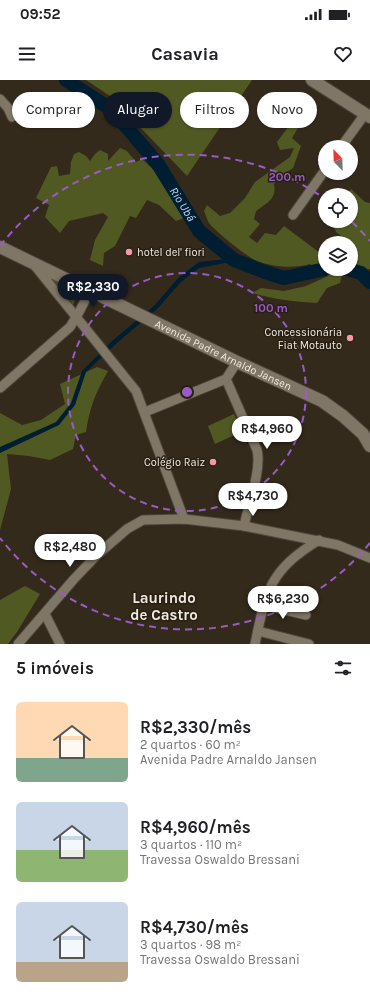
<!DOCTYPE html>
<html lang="pt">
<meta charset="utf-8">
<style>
body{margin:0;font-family:Karla,sans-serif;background:#f6f6f6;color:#202124;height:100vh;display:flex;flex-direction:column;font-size:15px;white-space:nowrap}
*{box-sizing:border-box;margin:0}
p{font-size:13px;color:#757577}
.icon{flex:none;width:22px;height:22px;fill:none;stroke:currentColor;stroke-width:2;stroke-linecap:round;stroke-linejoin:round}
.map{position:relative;height:564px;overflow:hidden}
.details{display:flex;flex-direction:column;background:#fff;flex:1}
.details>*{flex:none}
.hud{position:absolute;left:12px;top:12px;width:346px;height:36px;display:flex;gap:8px}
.needle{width:26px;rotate:337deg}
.buttons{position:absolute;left:318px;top:60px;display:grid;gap:8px}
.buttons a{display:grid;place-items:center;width:40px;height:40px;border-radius:50%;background:#fff;box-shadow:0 1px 3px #0004;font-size:20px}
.price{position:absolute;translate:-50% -34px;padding:0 9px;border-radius:14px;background:#fff;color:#222;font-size:13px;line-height:26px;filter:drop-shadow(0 1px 2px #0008)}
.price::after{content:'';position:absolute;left:50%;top:24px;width:12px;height:9px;margin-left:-6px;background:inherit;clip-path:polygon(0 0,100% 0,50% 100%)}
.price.current{background:#111827;color:#fff}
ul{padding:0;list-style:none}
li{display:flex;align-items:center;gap:12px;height:100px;padding:0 16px}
li span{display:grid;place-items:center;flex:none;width:112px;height:80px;border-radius:6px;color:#555}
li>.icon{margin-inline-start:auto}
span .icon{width:48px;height:48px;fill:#fffc;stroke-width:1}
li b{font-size:17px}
h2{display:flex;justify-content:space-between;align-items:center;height:48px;padding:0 16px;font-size:17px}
.pill{padding:0 14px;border-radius:18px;background:#fff;box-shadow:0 1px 3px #0004;font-size:14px;line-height:36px}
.pill.current{background:#111827;color:#fff}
.status{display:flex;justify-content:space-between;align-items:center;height:28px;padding:0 20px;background:#fff;direction:ltr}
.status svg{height:11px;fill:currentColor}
header{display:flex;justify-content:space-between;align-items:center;height:52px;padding:0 16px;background:#fff;font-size:18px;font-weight:700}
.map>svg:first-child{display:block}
.green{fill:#515923}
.water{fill:#001e31}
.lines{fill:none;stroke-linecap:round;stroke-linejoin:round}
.river{stroke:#001e31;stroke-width:14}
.minor-casing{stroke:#4d473b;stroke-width:11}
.secondary-casing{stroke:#4d473b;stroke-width:14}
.minor{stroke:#807666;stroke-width:9}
.secondary{stroke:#807666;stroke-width:12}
.ring{fill:none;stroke:#985cc8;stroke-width:2;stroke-dasharray:7 5}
.poi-dot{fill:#f39aa9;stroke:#292013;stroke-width:1.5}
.labels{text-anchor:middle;stroke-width:3;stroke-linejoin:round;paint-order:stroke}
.poi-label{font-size:11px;fill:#f0eae1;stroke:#292013;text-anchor:end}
.street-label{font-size:11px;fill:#f0eae1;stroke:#292013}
.water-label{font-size:12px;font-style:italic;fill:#bcdbf2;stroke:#292013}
.district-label{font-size:15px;font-weight:bold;fill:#f0eae1;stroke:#292013}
.centre{fill:#985cc8;stroke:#292013;stroke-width:2}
.ring-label{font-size:12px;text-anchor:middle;font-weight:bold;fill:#985cc8;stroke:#292013;stroke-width:3;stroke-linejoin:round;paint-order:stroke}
</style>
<div class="status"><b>09:52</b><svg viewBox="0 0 49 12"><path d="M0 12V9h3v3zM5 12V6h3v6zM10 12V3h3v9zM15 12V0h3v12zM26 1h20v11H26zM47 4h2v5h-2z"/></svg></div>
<header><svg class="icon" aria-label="menu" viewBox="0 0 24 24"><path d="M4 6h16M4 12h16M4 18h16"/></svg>Casavia<svg class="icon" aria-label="heart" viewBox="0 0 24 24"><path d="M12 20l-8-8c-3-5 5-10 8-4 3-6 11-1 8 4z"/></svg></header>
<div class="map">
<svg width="370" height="564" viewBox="0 0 370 564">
<rect width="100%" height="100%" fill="#332a1c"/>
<!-- green -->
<g class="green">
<polygon points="86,0 252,0 187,96 110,16"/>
<path d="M304 26 309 30 292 58 301 66 293 88 284 94 274 104C277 119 267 123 256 131L254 139 260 144 249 157 257 163 265 153 276 155 284 146 320 173 325 172V189H351V163H343L345 159 336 152 332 142H344L352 143 354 136 351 132V115H349L351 109 365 122 370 123V189L342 195 340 203 327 208 317 223C294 222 273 219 252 213L261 208 284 211 306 206 328 196 310 184C293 189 271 187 255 180 245 175 216 152 209 143 207 140 206 135 204 131L207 125 220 136 230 133 245 118 255 102 290 77 294 68 280 70 277 62Z"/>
<polygon points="120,68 127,71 136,82 142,79 174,110 184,138 176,141 159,125 147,120 136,138 130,136 115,166 104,173 103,186 90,180 95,160 108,137 103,133 69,141 60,153 45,137 49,125 36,118 51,87 57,86 59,96 70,94 71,82 74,74 79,72 86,76 90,81 95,74 100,70 108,74 108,81"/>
<polygon points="49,197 80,210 72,227"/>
<path d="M97 287 108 291C95 314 90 327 86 352L76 355 73 369 50 380 29 376 7 374 11 409 0 450V333L22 345 41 340 65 324 60 304Z"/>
<polygon points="234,334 241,352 215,364 208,346"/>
<polygon points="25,506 40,514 17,552 8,564 0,564 0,520"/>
</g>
<!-- water -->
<polygon class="water" points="227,179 230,182 199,188 181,202 158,228 117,263 86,292 75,325 59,345 0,373 0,367 56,342 71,323 82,291 112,261 155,225 178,198 199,182"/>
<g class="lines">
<!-- river -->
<g class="river">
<path id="s1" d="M66 0 112 30 158 84 199 151 234 180 265 192 284 198 325 189"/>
<polyline points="347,189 361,193 370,202"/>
</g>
<defs>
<g id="minor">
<polyline points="0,19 8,28 12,37"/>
<polyline points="341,67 365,34"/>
<polyline points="293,135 325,90"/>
<polyline points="35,186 136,311 184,439"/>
<path d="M226 299 257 370C262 389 248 426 244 446"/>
<polyline points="226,299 237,282"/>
<polyline points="0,308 70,247 77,236 90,211"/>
<polyline points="145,332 226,299"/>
<polyline points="264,525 306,535"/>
<polyline points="45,534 60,564"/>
<polyline points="258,551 309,564"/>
<polyline points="18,564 74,499 97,475 127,449 143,440 184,439 244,446 338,465 370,478"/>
<path d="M255 564C266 510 270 490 319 460"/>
</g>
<g id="secondary">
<polyline points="312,0 370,37"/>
<path id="s2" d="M0 167 237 282 322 321 343 336 363 354 370 366"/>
</g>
</defs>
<!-- minor casing -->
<use href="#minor" class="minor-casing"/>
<!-- secondary casing -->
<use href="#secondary" class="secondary-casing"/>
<!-- minor -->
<use href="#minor" class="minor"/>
<!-- secondary -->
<use href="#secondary" class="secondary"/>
</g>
<!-- distance rings -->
<g class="ring">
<circle cx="187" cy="312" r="119"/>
<path d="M370 463A237 237 0 0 1 0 458M0 166A237 237 0 0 1 325 119M352 142A237 237 0 0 1 370 161"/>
</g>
<!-- markers -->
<g class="poi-dot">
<circle cx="129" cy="172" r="4"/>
<circle cx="350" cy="258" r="4"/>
<circle cx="213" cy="382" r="4"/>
</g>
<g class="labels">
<!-- poi labels -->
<g class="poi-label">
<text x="137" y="176" text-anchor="start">hotel del' fiori</text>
<text x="342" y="256">Concessionária<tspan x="342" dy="13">Fiat Motauto</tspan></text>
<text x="205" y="386">Colégio Raiz</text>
</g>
<!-- street labels -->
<g class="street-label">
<text dy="4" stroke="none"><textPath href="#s2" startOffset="248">Avenida Padre Arnaldo Jansen</textPath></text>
</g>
<!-- water labels -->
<g class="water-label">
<text dy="4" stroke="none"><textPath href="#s1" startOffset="173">Rio Ubá</textPath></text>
</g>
<!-- district labels -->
<g class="district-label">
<text x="164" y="523">Laurindo<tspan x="164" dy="17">de Castro</tspan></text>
</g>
</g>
<circle cx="187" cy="312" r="6" class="centre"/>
<g class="ring-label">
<text x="287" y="101">200 m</text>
<text x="271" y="232">100 m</text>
</g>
</svg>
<div class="buttons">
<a><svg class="needle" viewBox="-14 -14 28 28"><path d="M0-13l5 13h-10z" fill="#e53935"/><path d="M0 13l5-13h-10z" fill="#757577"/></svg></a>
<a><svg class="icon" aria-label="locate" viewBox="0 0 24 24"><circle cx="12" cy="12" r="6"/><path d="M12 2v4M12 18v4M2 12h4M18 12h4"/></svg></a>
<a><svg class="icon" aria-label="layers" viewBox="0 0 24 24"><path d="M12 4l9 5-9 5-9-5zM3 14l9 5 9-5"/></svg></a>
</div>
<b class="price current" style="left:93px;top:228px">R$2,330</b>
<b class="price" style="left:267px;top:370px">R$4,960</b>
<b class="price" style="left:253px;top:437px">R$4,730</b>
<b class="price" style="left:70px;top:488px">R$2,480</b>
<b class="price" style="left:283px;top:540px">R$6,230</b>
<div class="hud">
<a class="pill">Comprar</a>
<a class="pill current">Alugar</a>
<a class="pill">Filtros</a>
<a class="pill">Novo</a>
</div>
</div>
<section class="details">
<h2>5 imóveis<svg class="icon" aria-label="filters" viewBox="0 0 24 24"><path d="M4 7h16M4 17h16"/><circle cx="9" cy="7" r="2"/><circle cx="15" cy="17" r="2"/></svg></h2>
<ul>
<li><span style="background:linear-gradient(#ffd9b3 70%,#7fa58c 0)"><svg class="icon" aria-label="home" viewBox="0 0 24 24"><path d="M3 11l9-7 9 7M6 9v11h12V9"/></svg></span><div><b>R$2,330/mês</b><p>2 quartos · 60 m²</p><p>Avenida Padre Arnaldo Jansen</p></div></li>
<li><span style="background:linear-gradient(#c9d6e8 60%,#8fb573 0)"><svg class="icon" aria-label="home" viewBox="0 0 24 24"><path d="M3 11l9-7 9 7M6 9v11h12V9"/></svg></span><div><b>R$4,960/mês</b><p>3 quartos · 110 m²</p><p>Travessa Oswaldo Bressani</p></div></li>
<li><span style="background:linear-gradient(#c9d6e8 75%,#b9a48a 0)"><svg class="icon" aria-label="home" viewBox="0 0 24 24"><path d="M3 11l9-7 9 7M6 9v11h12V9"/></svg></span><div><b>R$4,730/mês</b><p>3 quartos · 98 m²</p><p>Travessa Oswaldo Bressani</p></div></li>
</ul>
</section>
